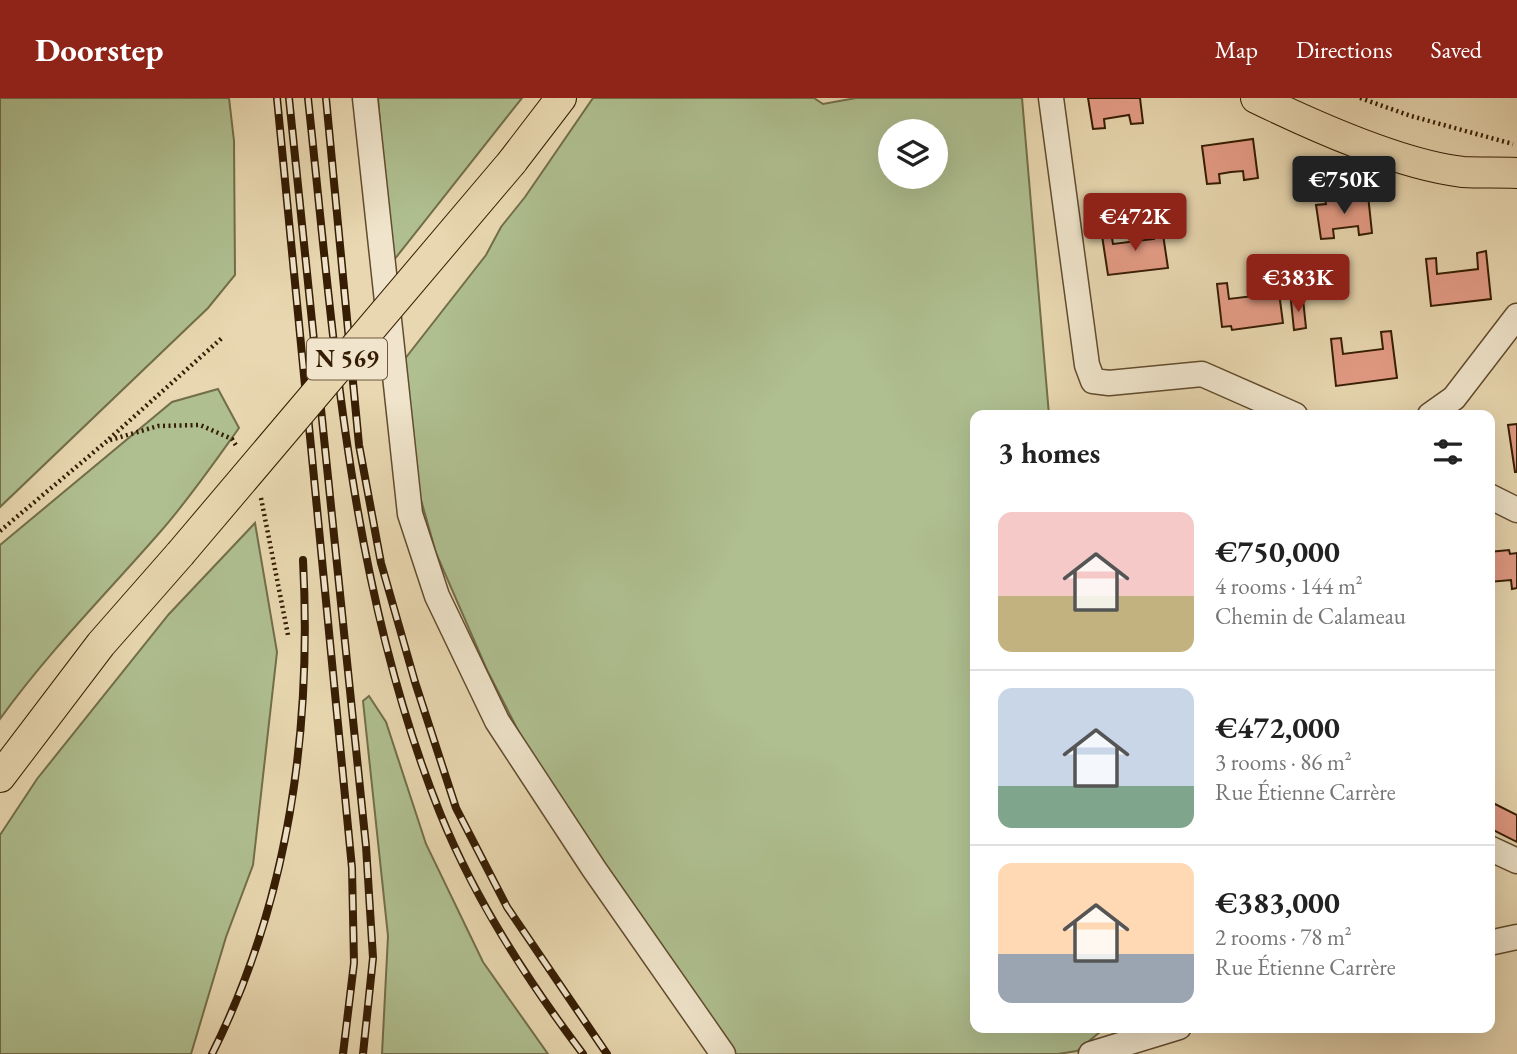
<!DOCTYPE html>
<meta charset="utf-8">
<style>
body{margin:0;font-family:"EB Garamond",serif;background:#f6f6f6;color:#222;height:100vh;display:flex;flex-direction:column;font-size:26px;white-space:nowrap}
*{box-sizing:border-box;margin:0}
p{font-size:23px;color:#767676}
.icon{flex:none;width:38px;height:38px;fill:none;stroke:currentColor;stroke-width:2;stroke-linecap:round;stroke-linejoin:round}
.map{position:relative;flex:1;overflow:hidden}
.side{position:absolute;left:970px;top:312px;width:525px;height:623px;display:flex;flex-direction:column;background:#fff;border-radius:14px;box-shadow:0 7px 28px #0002}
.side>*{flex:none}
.buttons{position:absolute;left:878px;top:21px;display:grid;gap:14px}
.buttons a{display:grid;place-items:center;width:70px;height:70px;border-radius:50%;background:#fff;box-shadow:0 7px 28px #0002;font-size:35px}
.price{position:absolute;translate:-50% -60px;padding:0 16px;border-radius:7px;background:#8f2418;color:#fff;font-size:23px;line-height:46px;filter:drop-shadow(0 2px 4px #0008)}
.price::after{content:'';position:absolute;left:50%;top:42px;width:21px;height:16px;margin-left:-10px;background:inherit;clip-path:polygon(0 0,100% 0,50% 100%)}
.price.selected{background:#222;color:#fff}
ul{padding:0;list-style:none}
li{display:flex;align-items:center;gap:21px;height:175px;padding:0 28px}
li+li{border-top:2px solid #e0e0e0}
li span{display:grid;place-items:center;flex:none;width:196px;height:140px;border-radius:14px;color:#555}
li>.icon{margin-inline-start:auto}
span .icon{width:84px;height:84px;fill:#fffc;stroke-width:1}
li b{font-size:30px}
h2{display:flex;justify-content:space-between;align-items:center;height:84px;padding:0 28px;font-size:30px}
header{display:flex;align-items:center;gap:42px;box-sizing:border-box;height:98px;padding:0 35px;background:#8f2418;color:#fff}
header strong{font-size:33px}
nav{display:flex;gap:38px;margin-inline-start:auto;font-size:24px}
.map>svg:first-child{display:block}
.green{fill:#afbf90;stroke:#726e4a;stroke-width:2;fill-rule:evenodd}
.building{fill:#e49c86;stroke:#361d03;stroke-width:2}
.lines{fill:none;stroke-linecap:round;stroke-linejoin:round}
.minor-casing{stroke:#624c2e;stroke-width:27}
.major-casing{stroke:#361d03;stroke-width:32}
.path{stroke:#361d03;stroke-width:4.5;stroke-dasharray:2 3.5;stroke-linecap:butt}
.minor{stroke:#f0e5cc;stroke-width:24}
.major{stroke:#e8d7b0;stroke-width:30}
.rail-casing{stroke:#361d03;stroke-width:8}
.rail{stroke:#f0e5cc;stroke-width:5;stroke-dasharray:16;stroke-linecap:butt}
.major-bridge-casing{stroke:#361d03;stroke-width:32;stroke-linecap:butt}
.major-bridge{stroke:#e8d7b0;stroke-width:30}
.labels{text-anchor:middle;stroke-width:7;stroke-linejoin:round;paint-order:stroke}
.shield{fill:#f0e5cc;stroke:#6e593f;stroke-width:2}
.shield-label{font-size:24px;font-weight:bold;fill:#361d03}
</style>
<header>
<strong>Doorstep</strong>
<nav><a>Map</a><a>Directions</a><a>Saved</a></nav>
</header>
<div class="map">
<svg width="1517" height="956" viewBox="0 0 1517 956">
<rect width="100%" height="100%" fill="#e8d7b0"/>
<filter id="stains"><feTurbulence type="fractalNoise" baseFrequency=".00286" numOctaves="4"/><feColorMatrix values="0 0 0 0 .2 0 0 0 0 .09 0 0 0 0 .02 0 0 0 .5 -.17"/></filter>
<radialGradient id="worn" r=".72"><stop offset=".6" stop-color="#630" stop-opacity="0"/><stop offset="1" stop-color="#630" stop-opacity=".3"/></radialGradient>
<!-- green -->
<g class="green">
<polygon points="0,0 229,0 234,43 235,177 208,210 0,409"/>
<polygon points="378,0 522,0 394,162 390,150"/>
<path d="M593 0H814L823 6 856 0H1022L1049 317H975V929H1106L1077 953 1058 956H729L559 712 487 572 436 455 414 377 404 262 486 157 501 129 525 99ZM891 33H936V79H891Z"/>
<path d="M218 291 239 330C214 365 189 401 161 433 107 495 48 554 0 621V447L172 304Z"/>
<polygon points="255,425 277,554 253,767 226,839 191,956 0,956 0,737 37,681 169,516"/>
<polygon points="369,598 386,624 426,746 483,864 548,956 382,956 388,838 363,603"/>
</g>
<!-- building -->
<g class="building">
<polygon points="1088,0 1140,0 1143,25 1131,26 1129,17 1104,21 1105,30 1093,31"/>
<polygon points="1253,41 1258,80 1244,82 1243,73 1231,74 1219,76 1220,85 1207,86 1202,48"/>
<polygon points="1368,97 1372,135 1359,137 1358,128 1333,131 1334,140 1321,141 1316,107 1326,106 1325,102"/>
<polygon points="1161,123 1168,170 1108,177 1101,131 1110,129 1113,146 1154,141 1151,124"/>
<polygon points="1486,153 1491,201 1431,208 1426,161 1436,160 1437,176 1478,171 1477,155"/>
<polygon points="1277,179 1283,225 1232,232 1231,228 1222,229 1217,186 1227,185 1229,201 1270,196 1268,180"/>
<polygon points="1303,201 1306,230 1294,232 1291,203"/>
<polygon points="1391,233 1397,280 1336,288 1331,241 1341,240 1343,256 1383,251 1381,234"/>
<polygon points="1517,326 1517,374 1515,374 1508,327"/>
<polygon points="1509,452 1510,456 1517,455 1517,490 1512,491 1511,482 1489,484 1489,454"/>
<polygon points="1489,703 1517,717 1517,744 1489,730"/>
</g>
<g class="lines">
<defs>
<g id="minor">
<polyline points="365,0 410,416 437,498 497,623 594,771 723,956"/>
<polyline points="1051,0 1087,267 1093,283 1109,285 1202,276 1295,317"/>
<polyline points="1430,317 1454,300 1517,218"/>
<polyline points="1489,398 1517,412"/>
<polyline points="1489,750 1517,763"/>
<polyline points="1489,845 1517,839"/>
<polyline points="1091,956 1179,929"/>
</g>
<g id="major">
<path d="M1256 0C1314 28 1400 67 1463 74 1481 75 1499 74 1517 75"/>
<polyline points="512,64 561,0"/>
<polyline points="0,679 101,546 180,456"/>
</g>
</defs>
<!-- minor casing -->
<use href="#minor" class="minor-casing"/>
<!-- major casing -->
<use href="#major" class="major-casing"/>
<!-- path -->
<g class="path">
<polyline points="1360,0 1411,18 1513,46"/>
<polyline points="109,341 223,239"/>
<polyline points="261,400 288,537"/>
<polyline points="0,433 107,343 158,328 200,327 232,341 237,349"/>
</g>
<!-- minor -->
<use href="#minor" class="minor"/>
<!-- major -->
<use href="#major" class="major"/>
<defs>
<g id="rail">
<polyline points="277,0 352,770 354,865 343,956"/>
<polyline points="289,0 366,748 373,860 363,956"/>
<path d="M308 0C334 241 349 488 440 715 475 802 527 882 583 956"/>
<polyline points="326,0 359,347 381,465 415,584 456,710 507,809 607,956"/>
<path d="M212 956C289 802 312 633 303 462"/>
</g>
</defs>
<!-- rail casing -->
<use href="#rail" class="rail-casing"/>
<!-- rail -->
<use href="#rail" class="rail"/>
<defs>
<polyline id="major-bridge" points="180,456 512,64"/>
</defs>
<!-- major-bridge casing -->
<use href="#major-bridge" class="major-bridge-casing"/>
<!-- major-bridge -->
<use href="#major-bridge" class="major-bridge"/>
</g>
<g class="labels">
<!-- shield labels -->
<rect class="shield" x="307" y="240.5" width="80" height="41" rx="5"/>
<g class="shield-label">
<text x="347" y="269">N 569</text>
</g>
</g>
<rect width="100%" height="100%" filter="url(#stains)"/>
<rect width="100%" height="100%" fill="url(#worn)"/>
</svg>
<div class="buttons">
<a><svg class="icon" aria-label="layers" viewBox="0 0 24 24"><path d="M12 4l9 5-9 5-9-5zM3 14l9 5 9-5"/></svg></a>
</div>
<b class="price selected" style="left:1344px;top:118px">€750K</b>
<b class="price" style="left:1135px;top:155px">€472K</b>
<b class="price" style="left:1298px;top:216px">€383K</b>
<section class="side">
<h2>3 homes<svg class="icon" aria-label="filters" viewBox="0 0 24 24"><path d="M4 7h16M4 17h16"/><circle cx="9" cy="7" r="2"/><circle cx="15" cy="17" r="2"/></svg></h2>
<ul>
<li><span style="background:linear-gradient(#f6c9c9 60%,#c2b280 0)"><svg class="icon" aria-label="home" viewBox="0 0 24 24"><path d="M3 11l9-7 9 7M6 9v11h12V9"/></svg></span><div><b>€750,000</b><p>4 rooms · 144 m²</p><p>Chemin de Calameau</p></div></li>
<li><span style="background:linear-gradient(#c9d6e8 70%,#7fa58c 0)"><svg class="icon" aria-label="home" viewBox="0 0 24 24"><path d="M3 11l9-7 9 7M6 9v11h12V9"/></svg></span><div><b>€472,000</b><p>3 rooms · 86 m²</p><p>Rue Étienne Carrère</p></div></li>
<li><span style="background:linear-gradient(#ffd9b3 65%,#9aa5b1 0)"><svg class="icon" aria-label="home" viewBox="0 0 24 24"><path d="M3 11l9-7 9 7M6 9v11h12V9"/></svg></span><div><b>€383,000</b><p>2 rooms · 78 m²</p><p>Rue Étienne Carrère</p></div></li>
</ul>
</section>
</div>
